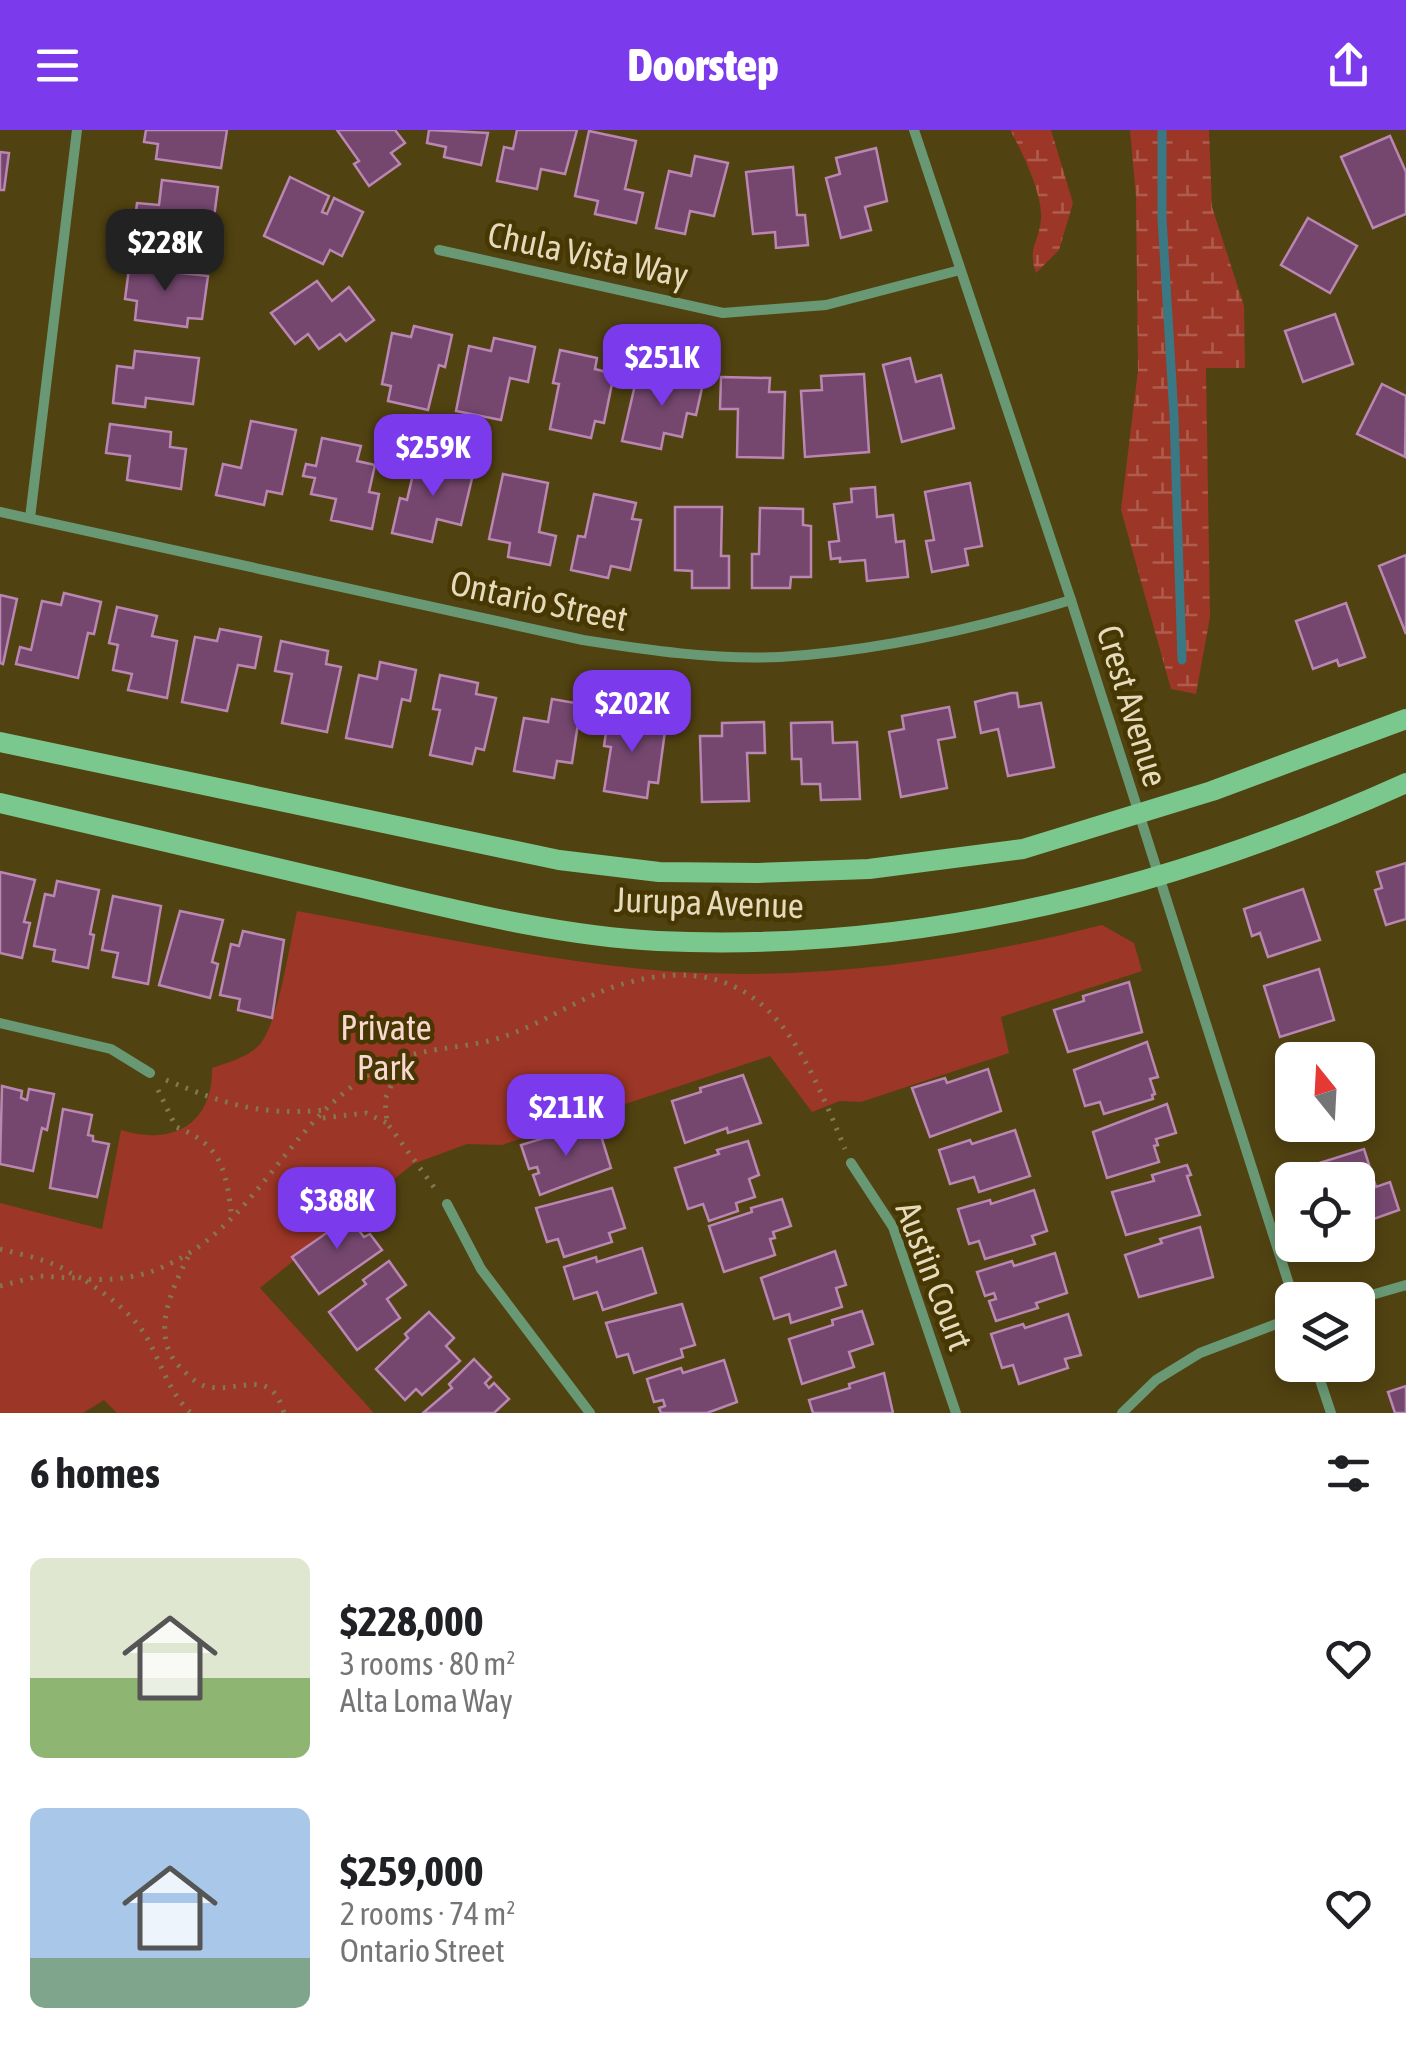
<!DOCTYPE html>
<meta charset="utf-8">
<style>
body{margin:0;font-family:"Asap Condensed",sans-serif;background:#f6f6f6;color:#202124;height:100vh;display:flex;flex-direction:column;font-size:38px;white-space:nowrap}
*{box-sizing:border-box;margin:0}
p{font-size:32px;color:#757577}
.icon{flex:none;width:55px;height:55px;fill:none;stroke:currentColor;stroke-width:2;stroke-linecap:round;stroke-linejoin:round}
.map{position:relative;height:1283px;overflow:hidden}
.sheet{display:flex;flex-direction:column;background:#fff;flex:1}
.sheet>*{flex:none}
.needle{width:65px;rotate:342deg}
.controls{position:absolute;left:1275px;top:912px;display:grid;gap:20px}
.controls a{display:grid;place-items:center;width:100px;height:100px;border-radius:15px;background:#fff;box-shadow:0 5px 15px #0003;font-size:50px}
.price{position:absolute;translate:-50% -85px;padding:0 22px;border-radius:20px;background:#7c3aed;color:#fff;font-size:32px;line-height:65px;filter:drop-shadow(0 2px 5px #0008)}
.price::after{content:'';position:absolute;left:50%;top:60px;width:30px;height:22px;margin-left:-15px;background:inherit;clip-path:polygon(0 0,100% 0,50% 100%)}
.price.selected{background:#222;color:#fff}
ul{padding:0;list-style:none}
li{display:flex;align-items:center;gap:30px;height:250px;padding:0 30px}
li span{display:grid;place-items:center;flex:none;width:280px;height:200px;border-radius:15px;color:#555}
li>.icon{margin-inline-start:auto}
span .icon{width:120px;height:120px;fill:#fffc;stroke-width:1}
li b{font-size:42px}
h2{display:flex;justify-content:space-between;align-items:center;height:120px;padding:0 30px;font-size:42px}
header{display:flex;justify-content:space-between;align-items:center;height:130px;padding:0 30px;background:#7c3aed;color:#fff;font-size:45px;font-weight:800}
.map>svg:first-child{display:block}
.green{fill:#9c3626}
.wetland{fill:url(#wetland-marsh)}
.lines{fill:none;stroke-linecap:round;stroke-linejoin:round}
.stream{stroke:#3a7884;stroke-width:9}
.building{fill:#75476f;stroke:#ba87b3;stroke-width:2.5}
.path{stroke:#85774d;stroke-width:5;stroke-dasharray:2.5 8;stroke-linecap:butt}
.minor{stroke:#699974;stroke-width:10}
.secondary{stroke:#7ac88e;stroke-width:20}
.labels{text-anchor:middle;stroke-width:9;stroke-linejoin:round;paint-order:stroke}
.street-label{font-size:35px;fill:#e5dabc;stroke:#463703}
.park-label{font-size:35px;fill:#fad8d1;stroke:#463703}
</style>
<header><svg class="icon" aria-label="menu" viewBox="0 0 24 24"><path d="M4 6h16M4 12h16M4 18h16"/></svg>Doorstep<svg class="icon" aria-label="share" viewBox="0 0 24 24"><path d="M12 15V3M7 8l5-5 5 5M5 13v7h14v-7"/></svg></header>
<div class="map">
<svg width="1406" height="1283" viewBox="0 0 1406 1283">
<defs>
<pattern id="wetland-marsh" width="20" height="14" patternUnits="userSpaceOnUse" patternTransform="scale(2.5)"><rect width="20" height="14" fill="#9c3626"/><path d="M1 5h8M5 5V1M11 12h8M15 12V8" fill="none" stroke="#ae5c4d"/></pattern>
</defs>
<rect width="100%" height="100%" fill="#514211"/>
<!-- green -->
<path class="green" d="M297 781C412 802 526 827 642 839 797 854 953 833 1102 795L1134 813 1142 841 1001 887 1009 923 861 972 840 971 812 982 770 926 502 1015 467 1014 413 1034 260 1158 374 1283H117L104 1270 83 1283H0V1073L102 1099 121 1000C172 1016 213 995 212 938 228 932 250 927 261 913 279 889 290 812 297 781Z"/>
<!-- wetland -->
<g class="wetland">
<path d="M1010 0H1051L1073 73 1059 120 1036 143C1027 117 1039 113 1041 89 1043 65 1022 21 1010 0Z"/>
<polygon points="1130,0 1209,0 1212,77 1244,176 1245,238 1206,238 1210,487 1196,564 1171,559 1121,380 1138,240 1136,67"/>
</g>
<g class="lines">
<!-- stream -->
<polyline class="stream" points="1162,0 1162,88 1174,286 1182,530"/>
</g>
<!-- building -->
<g class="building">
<polygon points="146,0 227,0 221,38 156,29 158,14 144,12"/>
<polygon points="337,0 395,0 405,13 391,23 400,34 369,56 354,34 359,31"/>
<polygon points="429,0 488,3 481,35 444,27 446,17 427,13"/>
<polygon points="517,0 577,0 565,44 541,39 537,59 497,51 504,17 513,19"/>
<polygon points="589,1 636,11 625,59 643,63 636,93 595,84 598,71 575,66"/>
<polygon points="1390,6 1406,42 1406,84 1373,98 1341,27"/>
<polygon points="876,18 887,71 865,77 871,100 841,108 826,48 840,44 836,28"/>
<polygon points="0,22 9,23 4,60 0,60"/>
<polygon points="695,26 728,33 714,86 690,81 685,104 656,98 669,41 691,46"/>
<polygon points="793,37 797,85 805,85 808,115 776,118 775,102 753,104 746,42"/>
<polygon points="290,47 329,66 322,82 327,84 334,68 363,82 342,126 330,120 323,134 264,106"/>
<polygon points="162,50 218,57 213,95 197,92 195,111 168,107 167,118 132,114 137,73 159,75"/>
<polygon points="1308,88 1357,116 1330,163 1281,135"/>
<polygon points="130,131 163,135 162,141 208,146 202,189 188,188 187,197 135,190 137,171 125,169"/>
<polygon points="317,151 332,171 349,157 374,190 346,211 340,204 319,219 308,204 295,214 271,183"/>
<polygon points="1335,184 1353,234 1303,252 1285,201"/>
<polygon points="414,196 452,205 445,237 439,235 428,280 388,271 391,256 382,254 392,203 411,207"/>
<polygon points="494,208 535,217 528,252 510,248 501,290 456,281 469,216 491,221"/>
<polygon points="560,220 597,228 595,239 614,244 604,293 595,291 591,308 550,299 559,254 553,253"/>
<polygon points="135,221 199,228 193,274 146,268 145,277 113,273 117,236 133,238"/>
<polygon points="910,228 916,252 941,245 954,298 902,312 883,235"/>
<polygon points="664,240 704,249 696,285 687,283 682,307 664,303 661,319 622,311 635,255 660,260"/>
<polygon points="864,244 869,322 805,327 801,261 822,260 821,246"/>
<polygon points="721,247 770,248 769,262 785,262 783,328 737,327 738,279 720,279"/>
<polygon points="1382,254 1406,266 1405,327 1357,304"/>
<polygon points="251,291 296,300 282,364 267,361 264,375 216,365 223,334 241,338"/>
<polygon points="110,294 171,302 170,317 186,319 181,359 127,350 130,326 106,323"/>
<polygon points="322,308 361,316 357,331 375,335 369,362 379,364 372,399 331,390 336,369 311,364 315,348 303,346 306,334 316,336"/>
<polygon points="417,327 474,340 461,395 437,389 432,412 392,403 400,368 407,370"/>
<polygon points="503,344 548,353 539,402 556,406 550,435 508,427 510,413 489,409"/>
<polygon points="970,353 982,416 965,419 968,435 932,442 926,411 934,410 925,362"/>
<polygon points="875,357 877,387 893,385 896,412 904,411 908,447 867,451 865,430 840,432 840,428 831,429 829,412 839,411 834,374 852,372 851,359"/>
<polygon points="594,364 636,373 632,389 641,390 630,440 611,436 608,448 571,440 578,406 585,407"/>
<polygon points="675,377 722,377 721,426 729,426 729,458 692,458 692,441 675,440"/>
<polygon points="760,378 803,379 803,395 811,396 811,447 791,447 790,458 752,458 752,424 759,424"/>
<polygon points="1406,425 1406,504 1379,436"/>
<polygon points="64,463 101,472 94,504 88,503 78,548 16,534 20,517 31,520 42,471 61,475"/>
<polygon points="0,465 17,469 3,534 0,533"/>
<polygon points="1346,473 1365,527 1339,536 1337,530 1313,539 1296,491"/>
<polygon points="117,477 157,486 152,506 177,511 167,568 128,560 132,544 113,540 118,515 109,513"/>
<polygon points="220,499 261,507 255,538 238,535 227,581 182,572 195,507 217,511"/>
<polygon points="281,511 328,521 326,534 341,537 327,602 282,593 292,544 275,541"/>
<polygon points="380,532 416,540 410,571 402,569 392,617 346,608 359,545 377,549"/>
<polygon points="440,545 478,553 476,564 496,568 484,620 476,618 472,634 430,625 440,580 433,579"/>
<polygon points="1011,563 1017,563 1019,577 1041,573 1054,637 1008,646 998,599 981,603 975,572"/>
<polygon points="552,569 581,574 572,633 557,631 554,648 514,641 524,588 548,592"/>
<polygon points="949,577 955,607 938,610 947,658 901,667 889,602 904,599 902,586"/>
<polygon points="609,582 648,587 646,599 665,601 658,653 649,652 647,668 604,661 611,617 604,616"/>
<polygon points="764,592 765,623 747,623 749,671 702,672 700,606 722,606 722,593"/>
<polygon points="832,592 833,613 857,612 860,669 821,670 820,654 802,654 801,629 792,629 791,593"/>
<polygon points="1406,733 1406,789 1386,795 1375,760 1382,758 1377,742"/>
<polygon points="0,742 35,750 24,792 30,793 22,828 0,823"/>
<polygon points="57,751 99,760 90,804 94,805 88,838 53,831 55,820 34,816 45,764 54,766"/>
<polygon points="1303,759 1320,810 1268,827 1260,803 1252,806 1244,779"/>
<polygon points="113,766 161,776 148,854 113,847 118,823 102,820"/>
<polygon points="180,781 223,790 212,832 218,834 210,868 159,855"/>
<polygon points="243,801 284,810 272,888 238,880 240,869 220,865 231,814 239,816"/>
<polygon points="1319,839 1334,890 1280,907 1264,856"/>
<polygon points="1129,852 1142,902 1068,922 1054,880 1084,871 1083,866"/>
<polygon points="1147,912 1158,947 1150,949 1155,964 1152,965 1153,969 1104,984 1100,972 1085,976 1074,940"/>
<polygon points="988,939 1001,981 930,1007 912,958 945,948 947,953"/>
<polygon points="743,945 761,993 728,1003 727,998 685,1013 672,971 701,962 700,958"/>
<polygon points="2,956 22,961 21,968 27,970 29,959 54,964 47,1000 42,998 33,1041 0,1034"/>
<polygon points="1167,974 1176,1003 1156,1009 1158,1015 1154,1016 1159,1032 1107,1048 1093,1002"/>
<polygon points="63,979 92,985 88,1005 93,1006 93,1011 109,1014 97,1067 50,1058"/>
<polygon points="598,996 611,1038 540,1065 533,1045 539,1043 537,1037 529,1039 521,1015 554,1005 556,1010"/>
<polygon points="1015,1000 1030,1046 979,1062 974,1047 950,1054 939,1020 970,1010 972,1014"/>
<polygon points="748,1011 759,1045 749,1049 755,1067 736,1073 738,1081 709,1091 703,1074 688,1079 675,1038 719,1024 717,1020"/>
<polygon points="1364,1019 1376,1057 1390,1052 1399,1080 1371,1090 1363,1065 1358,1067 1358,1050 1321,1050 1316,1034"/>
<polygon points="1187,1035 1191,1045 1187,1046 1200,1085 1126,1105 1112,1062 1154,1051 1152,1045"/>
<polygon points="612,1058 625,1098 609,1103 612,1112 564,1127 558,1109 547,1112 536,1078"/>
<polygon points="1034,1060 1047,1101 1032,1106 1035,1114 985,1129 979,1111 969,1114 958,1079 990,1070 991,1074"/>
<polygon points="782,1069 791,1096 773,1102 775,1108 770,1109 775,1125 724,1142 709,1096 752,1082 751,1078"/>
<polygon points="353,1077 367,1096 360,1102 364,1107 370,1104 382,1120 319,1164 292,1127 328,1102 325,1098"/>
<polygon points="1200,1097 1213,1147 1139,1167 1125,1125 1162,1113 1160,1109"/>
<polygon points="642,1118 656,1163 603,1180 597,1162 574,1169 564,1137 596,1127 597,1132"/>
<polygon points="835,1121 846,1155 836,1158 842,1177 791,1193 789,1184 774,1189 761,1148"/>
<polygon points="1055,1123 1067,1163 1036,1173 1038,1178 996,1191 989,1171 996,1169 994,1163 985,1166 977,1142 1012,1131 1014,1136"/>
<polygon points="389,1131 406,1155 387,1169 400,1188 357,1220 329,1182 366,1154 363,1150"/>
<polygon points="682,1174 695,1215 681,1219 683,1227 634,1243 628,1224 617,1227 606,1193"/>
<polygon points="862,1181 873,1214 849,1222 854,1237 802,1254 789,1209 833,1195 832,1190"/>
<polygon points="429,1182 454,1208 446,1216 460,1231 422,1265 416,1259 405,1270 376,1239 408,1208 405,1204"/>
<polygon points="1068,1184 1081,1225 1065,1229 1068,1238 1019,1254 1013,1235 1002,1238 991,1204 1023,1194 1025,1198"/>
<polygon points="474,1229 491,1247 485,1253 489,1258 494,1253 509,1269 494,1283 423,1283 452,1258 449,1254"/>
<polygon points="724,1230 737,1272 707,1283 661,1283 659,1278 665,1276 663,1270 654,1272 647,1249 681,1238 683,1243"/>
<polygon points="884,1243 893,1283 813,1283 809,1270 850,1258 849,1254"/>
<polygon points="1406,1256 1406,1283 1395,1283 1388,1262"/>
</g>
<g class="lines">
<!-- path -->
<g class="path">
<polyline points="404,927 385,969 387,993 436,1060"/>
<path d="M166 950C225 974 259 986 324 980"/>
<path d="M158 960 176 997C224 1016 226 1042 232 1089"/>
<polyline points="323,988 366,983 387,993"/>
<path d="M0 1119C19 1124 40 1128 58 1136 67 1140 76 1148 86 1149 107 1151 133 1148 153 1141 244 1107 275 1019 345 962 362 948 383 933 404 927 438 916 474 918 508 905 548 891 585 864 626 853 763 816 802 915 845 1019"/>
<path d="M188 1127C172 1159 149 1206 180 1237 187 1244 195 1253 205 1256 238 1265 270 1234 284 1283"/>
<path d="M86 1151C107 1165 129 1181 144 1203 161 1230 167 1261 191 1283"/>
<polyline points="0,1156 39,1146 75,1148"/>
</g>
<!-- minor -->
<g class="minor">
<polyline points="914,0 1071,470 1294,1170"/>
<polyline points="439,120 723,183 826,175 960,140"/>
<path d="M0 382 583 510C647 520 714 530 780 527 879 521 976 499 1071 470"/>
<polyline points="30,388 77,0"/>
<polyline points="0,893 111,919 150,943"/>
<polyline points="851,1033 893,1097 956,1283"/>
<polyline points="447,1074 481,1139 590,1283"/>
<polyline points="1354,1170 1406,1155"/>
<polyline points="1315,1235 1331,1283"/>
<polyline points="1122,1283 1156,1250 1200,1223 1292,1188"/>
</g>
<!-- secondary -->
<g class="secondary">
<polyline points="0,612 559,730 659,742 758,743 869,739 1023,719 1212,661 1406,589"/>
<path d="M0 673C118 701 236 728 354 756 453 779 556 806 658 811 918 823 1171 759 1406 653"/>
</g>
</g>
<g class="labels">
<!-- street labels -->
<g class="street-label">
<text transform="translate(588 125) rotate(12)" y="12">Chula Vista Way</text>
<text transform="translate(539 471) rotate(12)" y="12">Ontario Street</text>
<text transform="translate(1132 576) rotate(73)" y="12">Crest Avenue</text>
<text transform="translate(709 773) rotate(2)" y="12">Jurupa Avenue</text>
<text transform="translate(934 1146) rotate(69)" y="12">Austin Court</text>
</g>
<!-- park labels -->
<g class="park-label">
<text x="386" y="910">Private<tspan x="386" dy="40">Park</tspan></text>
</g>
</g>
</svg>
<div class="controls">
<a><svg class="needle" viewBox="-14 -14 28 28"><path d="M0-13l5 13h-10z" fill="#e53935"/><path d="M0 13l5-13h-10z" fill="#757577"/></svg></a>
<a><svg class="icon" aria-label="locate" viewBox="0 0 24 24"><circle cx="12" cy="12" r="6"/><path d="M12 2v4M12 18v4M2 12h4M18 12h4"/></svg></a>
<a><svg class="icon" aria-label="layers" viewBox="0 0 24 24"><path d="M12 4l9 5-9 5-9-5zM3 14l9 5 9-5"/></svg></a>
</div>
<b class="price selected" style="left:165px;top:164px">$228K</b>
<b class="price" style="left:662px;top:279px">$251K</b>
<b class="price" style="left:433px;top:369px">$259K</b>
<b class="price" style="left:632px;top:625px">$202K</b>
<b class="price" style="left:566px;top:1029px">$211K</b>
<b class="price" style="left:337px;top:1122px">$388K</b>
</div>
<section class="sheet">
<h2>6 homes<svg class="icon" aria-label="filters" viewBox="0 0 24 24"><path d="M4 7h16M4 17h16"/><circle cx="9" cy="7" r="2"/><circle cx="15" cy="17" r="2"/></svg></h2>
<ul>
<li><span style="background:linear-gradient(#dfe7d0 60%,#8fb573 0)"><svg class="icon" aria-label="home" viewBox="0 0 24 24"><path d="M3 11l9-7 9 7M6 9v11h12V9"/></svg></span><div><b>$228,000</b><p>3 rooms · 80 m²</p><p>Alta Loma Way</p></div><svg class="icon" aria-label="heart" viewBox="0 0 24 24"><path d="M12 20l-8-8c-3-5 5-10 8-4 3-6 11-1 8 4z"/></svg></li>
<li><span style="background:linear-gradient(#a9c7e8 75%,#7fa58c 0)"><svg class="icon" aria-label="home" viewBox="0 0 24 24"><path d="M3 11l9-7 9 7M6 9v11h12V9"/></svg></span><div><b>$259,000</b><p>2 rooms · 74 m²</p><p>Ontario Street</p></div><svg class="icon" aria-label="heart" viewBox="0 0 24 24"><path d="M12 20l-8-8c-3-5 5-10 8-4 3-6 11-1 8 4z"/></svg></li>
</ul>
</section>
